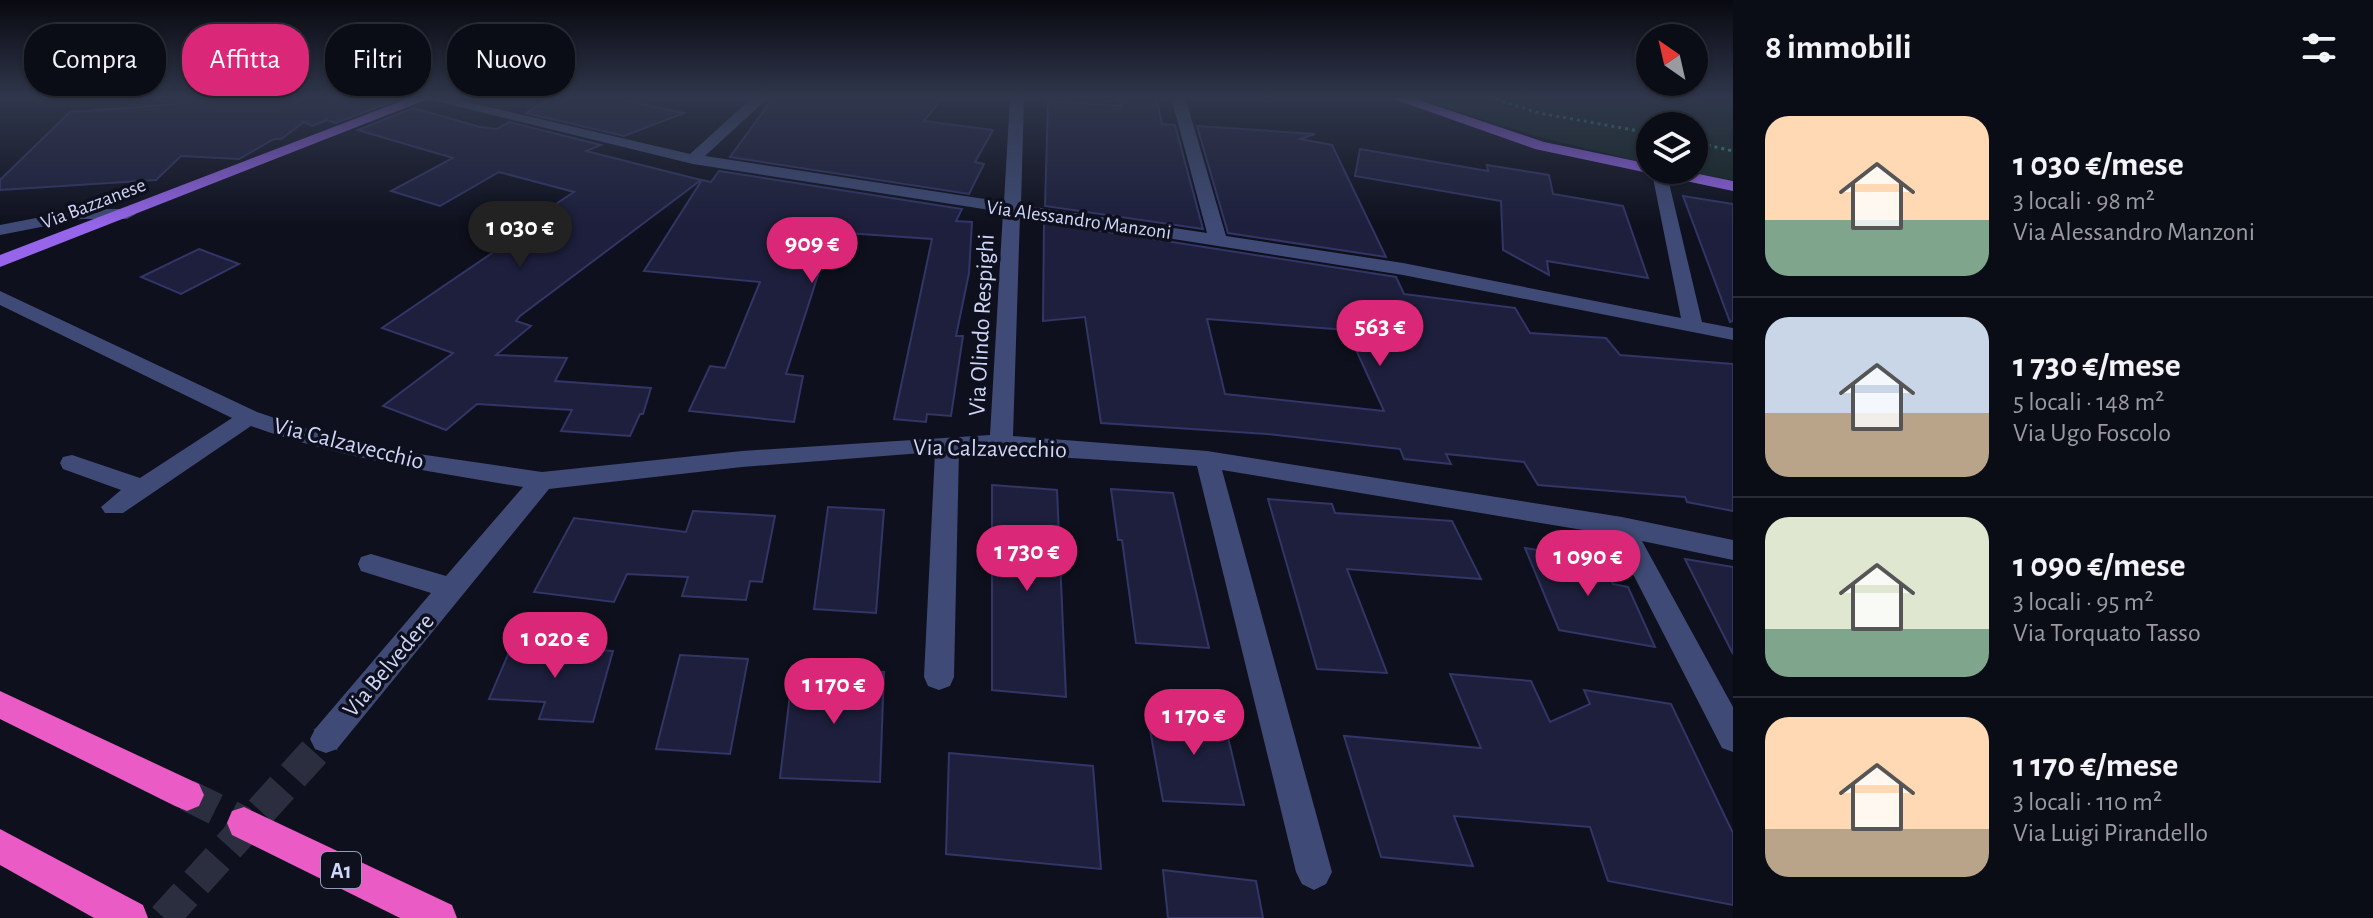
<!DOCTYPE html>
<html lang="it">
<meta charset="utf-8">
<style>
body{margin:0;font-family:"Alegreya Sans",sans-serif;background:#181a23;color:#f1f3f6;height:100vh;display:flex;flex-direction:column;font-size:30px;white-space:nowrap}
*{box-sizing:border-box;margin:0}
p{font-size:26px;color:#999ba1}
.icon{flex:none;width:44px;height:44px;fill:none;stroke:currentColor;stroke-width:2;stroke-linecap:round;stroke-linejoin:round}
.map{position:relative;flex:1;overflow:hidden}
.sheet{display:flex;flex-direction:column;background:#0a0c16;width:640px}
.sheet>*{flex:none}
.hud{position:absolute;left:24px;top:24px;width:760px;height:72px;display:flex;gap:16px}
.needle{width:52px;rotate:326deg}
.tools{position:absolute;left:1636px;top:24px;display:grid;gap:16px}
.tools a{display:grid;place-items:center;width:72px;height:72px;border-radius:50%;background:#0a0c16;box-shadow:0 2px 6px #0004,0 0 0 2px #2a2c35;font-size:40px}
.price{position:absolute;translate:-50% -68px;padding:0 18px;border-radius:28px;background:#db2777;color:#fff;font-size:26px;line-height:52px;filter:drop-shadow(0 2px 4px #0008)}
.price::after{content:'';position:absolute;left:50%;top:48px;width:24px;height:18px;margin-left:-12px;background:inherit;clip-path:polygon(0 0,100% 0,50% 100%)}
.price.selected{background:#222;color:#fff}
ul{padding:0;list-style:none}
li{display:flex;align-items:center;gap:24px;height:200px;padding:0 32px}
li+li{border-top:2px solid #2a2c35}
li span{display:grid;place-items:center;flex:none;width:224px;height:160px;border-radius:24px;color:#555}
li>.icon{margin-inline-start:auto}
span .icon{width:96px;height:96px;fill:#fffc;stroke-width:1}
li b{font-size:34px}
h2{display:flex;justify-content:space-between;align-items:center;height:96px;padding:0 32px;font-size:34px}
.chip{padding:0 28px;border-radius:32px;background:#0a0c16;box-shadow:0 2px 6px #0004,0 0 0 2px #2a2c35;font-size:28px;line-height:72px}
.chip.selected{background:#db2777;color:#fff}
main{display:flex;flex:1;min-height:0}
.map>svg:first-child{display:block}
.green{fill:#122620}
.building{fill:#1d1f3c;stroke:#323565;stroke-width:2;fill-rule:evenodd}
.lines{fill:none;stroke-linecap:round;stroke-linejoin:round}
.minor-tunnel{stroke:#2b2e3e;stroke-width:32;stroke-dasharray:32 16;stroke-linecap:butt}
.highway-tunnel{stroke:#2b2e3e;stroke-width:32;stroke-dasharray:32 16;stroke-linecap:butt}
.path{stroke:#3ca181;stroke-width:3;stroke-dasharray:3 4;stroke-linecap:butt}
.minor{fill:#3f4b76;fill-rule:evenodd}
.major{fill:#9665eb;fill-rule:evenodd}
.highway{fill:#ea5bc5;fill-rule:evenodd}
.labels{text-anchor:middle;stroke-width:7;stroke-linejoin:round;paint-order:stroke}
.far-street-label{font-size:20px;fill:#d0d6f9;stroke:#0e101d}
.shield{fill:#0e101d;stroke:#969bb7;stroke-width:2}
.shield-label{font-size:22px;font-weight:bold;fill:#d0d6f9}
.street-label{font-size:24px;fill:#d0d6f9;stroke:#0e101d}
</style>
<main>
<div class="map">
<svg width="1733" height="918" viewBox="0 0 1733 918">
<rect width="100%" height="100%" fill="#0e101d"/>
<!-- green -->
<polygon class="green" points="1412,97 1733,97 1733,180 1677,170 1694,170 1694,126 1650,126 1650,164 1535,136"/>
<!-- building -->
<g class="building">
<polygon points="179,97 380,97 391,102 336,123 327,120 312,126 304,122 281,139 274,139 239,159 181,156 156,180 0,190 0,180 70,112 178,104"/>
<polygon points="552,97 609,97 684,113 624,136 526,113"/>
<polygon points="774,97 943,97 924,121 993,130 975,162 984,164 969,194 730,157"/>
<polygon points="1119,97 1156,97 1162,124 1175,125 1203,229 1045,206 1048,101 1121,106"/>
<polygon points="413,108 480,127 497,129 509,122 601,145 586,151 701,180 520,316 516,321 531,326 496,355 567,358 555,381 651,388 643,414 640,414 630,436 561,431 572,410 477,404 446,430 383,406 453,353 382,328 498,249 495,244 574,192 499,172 440,206 391,191 453,158 358,130"/>
<polygon points="1197,126 1315,134 1300,139 1332,145 1386,257 1228,233"/>
<polygon points="1360,149 1488,171 1487,165 1549,175 1553,194 1623,206 1648,278 1547,261 1549,275 1503,250 1501,201 1355,176"/>
<polygon points="719,171 962,209 956,221 972,222 969,273 956,336 963,336 951,416 927,414 926,422 894,419 932,239 832,232 786,374 803,376 794,422 689,411 710,366 725,368 760,282 644,271 702,180 711,182"/>
<polygon points="1683,196 1733,204 1733,321 1730,322"/>
<path d="M1044 222 1396 277 1404 294 1515 308 1530 333 1606 338 1620 355 1733 364V511L1687 502 1685 497 1538 485 1524 462 1446 454 1451 464 1404 459 1400 449 1267 434 1101 423 1085 317 1043 321ZM1207 319 1347 330 1384 411 1225 394Z"/>
<polygon points="199,249 239,264 181,294 141,277"/>
<polygon points="992,485 1057,490 1066,697 992,690"/>
<polygon points="1111,489 1173,493 1209,648 1136,643 1122,540 1118,540"/>
<polygon points="1268,499 1332,504 1335,513 1452,521 1481,579 1347,569 1387,673 1317,669"/>
<polygon points="828,507 884,510 876,613 814,609"/>
<polygon points="693,511 775,516 762,582 750,581 746,600 682,596 688,577 627,574 614,602 534,592 574,518 686,532"/>
<polygon points="1525,548 1602,560 1613,584 1628,587 1655,647 1559,630"/>
<polygon points="1685,559 1733,567 1733,654"/>
<polygon points="512,645 613,651 593,722 539,719 545,702 489,699"/>
<polygon points="680,655 748,659 730,754 656,749"/>
<polygon points="793,669 884,672 880,782 780,778"/>
<polygon points="1450,674 1531,681 1550,722 1590,704 1584,690 1671,704 1733,833 1733,905 1608,881 1590,827 1454,816 1473,866 1381,857 1344,736 1481,748"/>
<polygon points="1146,708 1222,712 1244,805 1163,801"/>
<polygon points="949,753 1093,766 1101,869 946,854"/>
<polygon points="1163,870 1256,881 1263,918 1168,918"/>
</g>
<g class="lines">
<!-- minor-tunnel -->
<polyline class="minor-tunnel" points="164,918 326,739"/>
<!-- highway-tunnel -->
<polyline class="highway-tunnel" points="187,795 244,823"/>
<!-- path -->
<g class="path">
<polyline points="1489,97 1539,113 1650,133"/>
<polyline points="1694,142 1733,151"/>
</g>
<!-- minor -->
<g class="minor">
<path d="M419 97H446L690 154 753 97H769L705 156 1004 202 1010 97H1024L1021 205 1207 233 1171 97H1185L1226 236 1403 263 1681 318 1652 173 1666 170 1702 322 1733 328V340L1403 275 1020 215 1013 436 1207 451 1622 517 1733 540V560L1642 541 1733 707V752L1722 748 1613 535 1222 470 1332 872 1326 884 1314 890 1302 884 1296 872 1197 466 959 451 954 677 950 686 939 690 928 686 924 677 935 452 742 467 549 489 337 749 326 753 315 749 310 739 315 729 431 593 361 571 358 564 361 557 371 554 446 576 523 487C430 472 340 458 251 426L123 513H105L101 507 121 490 63 469 60 463 63 457 72 455 140 478 232 418 0 305V291L257 412 319 433 391 450 542 472 742 451 990 435 1003 212 693 164Z"/>
<polygon points="82,209 127,209 136,214 127,219 82,219 0,235 0,225"/>
</g>
<!-- major -->
<g class="major">
<polygon points="412,97 433,97 0,267 0,255"/>
<polygon points="1388,97 1410,97 1544,142 1650,164 1650,170 1679,170 1733,181 1733,191 1535,149"/>
</g>
<!-- highway -->
<g class="highway">
<polygon points="0,691 199,784 204,795 199,806 187,811 175,806 0,719"/>
<polygon points="244,807 452,905 457,918 400,918 232,835 227,823 232,811"/>
<polygon points="0,829 143,905 148,918 94,918 0,865"/>
</g>
</g>
<!-- sky -->
<linearGradient id="sky" x2="0" y2="1"><stop stop-color="#080910"/><stop offset="0.43" stop-color="#30374c"/><stop offset="1" stop-color="#30374c" stop-opacity="0"/></linearGradient>
<rect width="1733" height="226" fill="url(#sky)"/>
<g class="labels">
<!-- far-street labels -->
<g class="far-street-label">
<text transform="translate(93 203) rotate(-21)" y="7">Via Bazzanese</text>
<text transform="translate(1079 219) rotate(8)" y="7">Via Alessandro Manzoni</text>
</g>
<!-- shield labels -->
<rect class="shield" x="321" y="852" width="40" height="36" rx="6"/>
<g class="shield-label">
<text x="341" y="878">A1</text>
</g>
<!-- street labels -->
<g class="street-label">
<text transform="translate(981 325) rotate(-87)" y="8">Via Olindo Respighi</text>
<text transform="translate(349 443) rotate(14)" y="8">Via Calzavecchio</text>
<text transform="translate(990 448) rotate(1)" y="8">Via Calzavecchio</text>
<text transform="translate(388 665) rotate(-50)" y="8">Via Belvedere</text>
</g>
</g>
</svg>
<div class="tools">
<a><svg class="needle" viewBox="-14 -14 28 28"><path d="M0-13l5 13h-10z" fill="#e53935"/><path d="M0 13l5-13h-10z" fill="#999ba1"/></svg></a>
<a><svg class="icon" aria-label="layers" viewBox="0 0 24 24"><path d="M12 4l9 5-9 5-9-5zM3 14l9 5 9-5"/></svg></a>
</div>
<b class="price selected" style="left:520px;top:269px">1 030 €</b>
<b class="price" style="left:812px;top:285px">909 €</b>
<b class="price" style="left:1380px;top:368px">563 €</b>
<b class="price" style="left:1027px;top:593px">1 730 €</b>
<b class="price" style="left:1588px;top:598px">1 090 €</b>
<b class="price" style="left:555px;top:680px">1 020 €</b>
<b class="price" style="left:834px;top:726px">1 170 €</b>
<b class="price" style="left:1194px;top:757px">1 170 €</b>
<div class="hud">
<a class="chip">Compra</a>
<a class="chip selected">Affitta</a>
<a class="chip">Filtri</a>
<a class="chip">Nuovo</a>
</div>
</div>
<section class="sheet">
<h2>8 immobili<svg class="icon" aria-label="filters" viewBox="0 0 24 24"><path d="M4 7h16M4 17h16"/><circle cx="9" cy="7" r="2"/><circle cx="15" cy="17" r="2"/></svg></h2>
<ul>
<li><span style="background:linear-gradient(#ffd9b3 65%,#7fa58c 0)"><svg class="icon" aria-label="home" viewBox="0 0 24 24"><path d="M3 11l9-7 9 7M6 9v11h12V9"/></svg></span><div><b>1 030 €/mese</b><p>3 locali · 98 m²</p><p>Via Alessandro Manzoni</p></div></li>
<li><span style="background:linear-gradient(#c9d6e8 60%,#b9a48a 0)"><svg class="icon" aria-label="home" viewBox="0 0 24 24"><path d="M3 11l9-7 9 7M6 9v11h12V9"/></svg></span><div><b>1 730 €/mese</b><p>5 locali · 148 m²</p><p>Via Ugo Foscolo</p></div></li>
<li><span style="background:linear-gradient(#dfe7d0 70%,#7fa58c 0)"><svg class="icon" aria-label="home" viewBox="0 0 24 24"><path d="M3 11l9-7 9 7M6 9v11h12V9"/></svg></span><div><b>1 090 €/mese</b><p>3 locali · 95 m²</p><p>Via Torquato Tasso</p></div></li>
<li><span style="background:linear-gradient(#ffd9b3 70%,#b9a48a 0)"><svg class="icon" aria-label="home" viewBox="0 0 24 24"><path d="M3 11l9-7 9 7M6 9v11h12V9"/></svg></span><div><b>1 170 €/mese</b><p>3 locali · 110 m²</p><p>Via Luigi Pirandello</p></div></li>
</ul>
</section>
</main>
